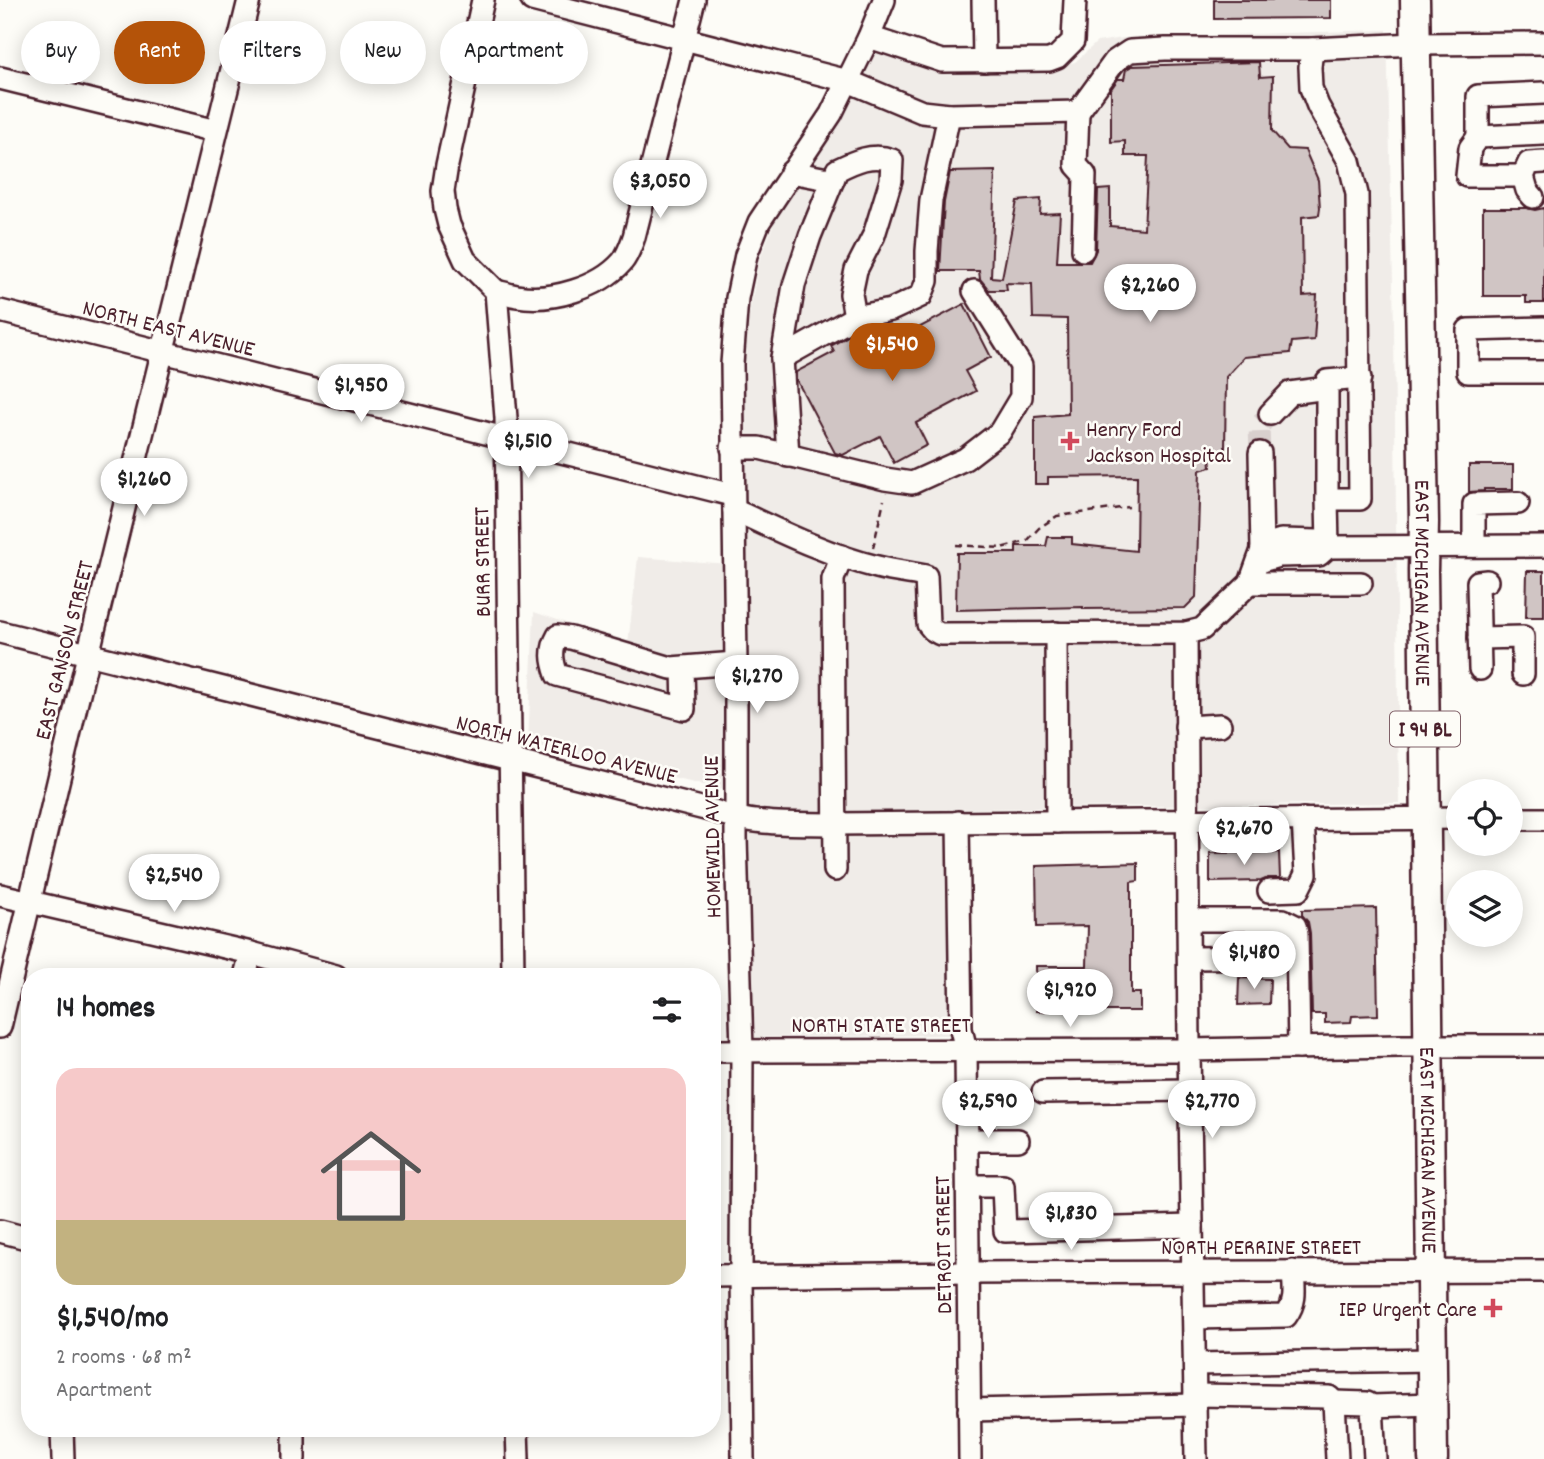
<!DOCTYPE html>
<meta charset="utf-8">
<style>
body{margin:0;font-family:Dekko,sans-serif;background:#f2f2f2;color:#202124;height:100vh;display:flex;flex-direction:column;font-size:26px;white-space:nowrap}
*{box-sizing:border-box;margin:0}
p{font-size:23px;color:#757577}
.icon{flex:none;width:38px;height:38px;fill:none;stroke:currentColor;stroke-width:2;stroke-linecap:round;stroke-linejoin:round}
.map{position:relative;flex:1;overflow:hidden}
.details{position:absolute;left:21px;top:968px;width:700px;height:469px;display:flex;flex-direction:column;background:#fff;border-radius:28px;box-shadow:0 4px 18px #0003}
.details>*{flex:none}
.banner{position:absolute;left:21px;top:21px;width:700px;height:63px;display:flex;gap:14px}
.fabs{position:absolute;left:1446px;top:779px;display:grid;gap:14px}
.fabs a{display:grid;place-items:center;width:77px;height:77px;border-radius:50%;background:#fff;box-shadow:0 4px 18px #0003;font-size:35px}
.price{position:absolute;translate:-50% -60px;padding:0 16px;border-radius:24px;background:#fff;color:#222;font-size:23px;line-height:46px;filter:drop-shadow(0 2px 4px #0008)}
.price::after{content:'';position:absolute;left:50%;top:42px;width:21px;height:16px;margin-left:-10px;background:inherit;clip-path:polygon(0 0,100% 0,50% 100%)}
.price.on{background:#b45309;color:#fff}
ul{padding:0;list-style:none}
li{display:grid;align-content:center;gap:14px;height:371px;padding:0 35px}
li span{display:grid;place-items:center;height:217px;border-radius:21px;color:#555}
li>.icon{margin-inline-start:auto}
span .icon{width:126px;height:126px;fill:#fffc;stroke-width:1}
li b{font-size:30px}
h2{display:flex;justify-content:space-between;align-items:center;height:84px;padding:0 35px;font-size:30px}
.pill{padding:0 24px;border-radius:32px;background:#fff;box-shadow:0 4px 18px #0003;font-size:24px;line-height:63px}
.pill.on{background:#b45309;color:#fff}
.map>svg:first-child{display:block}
.built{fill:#f0ece8}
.building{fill:#d0c5c4;stroke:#4a1f2b;stroke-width:2}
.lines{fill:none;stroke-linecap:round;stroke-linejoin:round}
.minor-tunnel{stroke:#d9d0ce;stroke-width:21;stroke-dasharray:21 10;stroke-linecap:butt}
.minor-casing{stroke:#4a1f2b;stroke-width:26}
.major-casing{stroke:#4a1f2b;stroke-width:33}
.path{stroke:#4a1f2b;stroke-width:2.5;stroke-dasharray:7 5;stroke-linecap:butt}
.minor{stroke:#fdfcf7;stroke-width:21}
.major{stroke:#fdfcf7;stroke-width:28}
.poi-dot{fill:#d1495b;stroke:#fdfcf7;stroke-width:2.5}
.labels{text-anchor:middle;stroke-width:5;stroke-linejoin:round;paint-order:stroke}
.shield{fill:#fdfcf7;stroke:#806168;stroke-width:2}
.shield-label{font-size:21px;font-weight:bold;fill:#4a1f2b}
.street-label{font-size:23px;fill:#4a1f2b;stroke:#fdfcf7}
.poi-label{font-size:23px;fill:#4a1f2b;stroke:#fdfcf7;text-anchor:start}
</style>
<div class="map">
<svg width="1544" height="1459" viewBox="0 0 1544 1459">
<rect width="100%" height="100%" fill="#fdfcf7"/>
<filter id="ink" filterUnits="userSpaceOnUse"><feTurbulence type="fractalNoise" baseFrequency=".0143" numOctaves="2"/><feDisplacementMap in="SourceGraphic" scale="14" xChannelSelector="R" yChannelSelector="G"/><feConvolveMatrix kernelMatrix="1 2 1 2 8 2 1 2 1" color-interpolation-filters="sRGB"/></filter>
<g filter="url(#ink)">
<!-- built -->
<polygon class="built" points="1387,30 1394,326 1399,803 950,809 951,1035 755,1037 745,795 528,744 534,612 628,644 638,557 741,565 747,326 759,261 778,213 822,134 877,50 938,70 1042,71 1075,62 1097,42 1123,38"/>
<!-- building -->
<g class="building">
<polygon points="1214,0 1331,0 1331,18 1214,19"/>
<polygon points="1259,62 1260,77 1273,76 1272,131 1288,149 1305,150 1318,180 1320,208 1319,215 1302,217 1303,296 1317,295 1314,340 1292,342 1290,353 1244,357 1226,377 1225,450 1210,452 1211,467 1200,470 1196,597 1185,608 1083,609 1083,607 956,610 957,553 1016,553 1016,546 1046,546 1048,537 1072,537 1072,544 1136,551 1137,476 1048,477 1048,484 1035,484 1035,417 1068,414 1067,319 1033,318 1032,284 1006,283 1007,290 989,290 980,279 979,271 940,271 944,202 950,172 995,171 991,277 1002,278 1017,201 1041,199 1040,214 1060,213 1057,262 1090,262 1096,250 1098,190 1110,189 1110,226 1144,229 1148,156 1125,156 1125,141 1111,142 1111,89 1118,79 1124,79 1126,69 1132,66"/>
<polygon points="1483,208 1526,208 1535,210 1544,208 1544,303 1526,303 1526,296 1483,296"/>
<polygon points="964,304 991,357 965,371 976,391 916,423 927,445 894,463 880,436 843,455 835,453 796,379 796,372 834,352 831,346 860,329 876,326 886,345"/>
<polygon points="1469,465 1513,465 1513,489 1484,489 1484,491 1469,492"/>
<polygon points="1527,571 1544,571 1544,617 1526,617"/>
<polygon points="1279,852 1280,878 1268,878 1261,881 1210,882 1210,853"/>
<polygon points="1138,863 1138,881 1131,882 1131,993 1140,993 1140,1011 1037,1011 1036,966 1087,966 1088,926 1037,927 1036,866"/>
<polygon points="1376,908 1378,1015 1352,1016 1351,1022 1325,1023 1325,1014 1312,1014 1310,933 1308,922 1302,915 1302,910"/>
<polygon points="1239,978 1270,979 1269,1004 1238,1005"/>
</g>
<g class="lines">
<!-- minor-tunnel -->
<polyline class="minor-tunnel" points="1260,453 1259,426 1270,414"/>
<defs>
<g id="minor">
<polyline points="483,0 447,165 443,191 445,209 449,225 465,260 496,291 506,418 513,976"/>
<polyline points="532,0 848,81 922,112 949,115 1078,112 1115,61 1130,51 1165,49 1312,49 1415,44 1544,43"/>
<polyline points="983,0 984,61"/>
<polyline points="869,37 942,61 1049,60 1057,57 1073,41 1075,0"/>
<polyline points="1312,49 1310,67 1311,88 1318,106 1349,161 1357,194 1360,499 1327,499 1328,547"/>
<polyline points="0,78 216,131"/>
<polyline points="1544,93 1478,96 1478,137 1544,134"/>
<polyline points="1078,112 1076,165 1085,175 1083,250"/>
<polyline points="1478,137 1470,148 1467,176 1523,176 1529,163 1544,162"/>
<polyline points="791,172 833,180"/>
<polyline points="1523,176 1527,190 1533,197"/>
<path d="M496 291C502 292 510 295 517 296 551 302 599 288 622 262 628 255 631 245 634 237L694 0"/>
<polyline points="0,311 732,495"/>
<polyline points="1544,328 1468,330 1468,372 1544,372"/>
<polyline points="782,358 855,317 891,310 921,296 927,281 927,251 931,200 949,115"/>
<polyline points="1270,414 1290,393 1327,388"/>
<polyline points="732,448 759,448 885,479 912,483 965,459 1000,432 1021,397 1021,366 974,291"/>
<polyline points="1260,453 1262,550"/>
<path d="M788 456 782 358 794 285 810 236 837 170C855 161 872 153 892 160L891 180 874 235 856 270 851 294 855 317"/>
<polyline points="1327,499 1327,381 1360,378"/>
<path d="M734 510C781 532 828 555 877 567 893 571 910 573 926 576L928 624 933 630 940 634 1186 633 1202 629 1250 583 1262 550 1268 544 1281 540 1318 541 1328 547 1544 546"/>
<polyline points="1474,546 1474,504 1518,503"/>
<polyline points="1258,562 1279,556 1319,555 1328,547"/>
<polyline points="1250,583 1361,583"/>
<path d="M0 632 717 812C755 826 795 823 834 824L1458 818"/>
<polyline points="1056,633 1057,822"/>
<polyline points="1186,633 1189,1050 1196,1459"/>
<polyline points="1479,638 1523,637 1523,674"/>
<path d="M683 667 684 709 557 675C552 661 550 650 558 636L571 638 671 668 736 663"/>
<polyline points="1480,669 1478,582 1487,581"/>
<polyline points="1186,727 1220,725"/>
<polyline points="1510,819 1544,819"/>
<polyline points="958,822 961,1029 966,1050 970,1459"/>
<polyline points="835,870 833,579 842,556"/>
<polyline points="1269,891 1298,890 1306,874 1303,819"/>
<polyline points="0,895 251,953 336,976"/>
<polyline points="1189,920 1283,920 1295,926 1297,934 1299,1048"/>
<polyline points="1189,958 1297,957"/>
<polyline points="245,976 251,953"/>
<polyline points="0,1027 94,630 249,0"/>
<polyline points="712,1051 1189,1050 1399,1046 1544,1046"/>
<polyline points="1043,1092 1190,1090"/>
<polyline points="967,1140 1018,1140"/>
<polyline points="968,1186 1003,1186 1005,1231 1192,1226"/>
<polyline points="0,1231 30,1239"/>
<polyline points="712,1276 968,1273 1544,1271"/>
<path d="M1194 1318 1286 1316C1297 1301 1294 1289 1293 1271"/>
<polyline points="1195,1364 1432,1360"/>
<polyline points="1195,1395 1329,1397 1334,1402 1337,1459"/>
<polyline points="1334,1402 1367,1403 1372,1406 1375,1459"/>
<polyline points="1372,1406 1433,1404"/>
<polyline points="969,1410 1195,1405"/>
<polyline points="62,1428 63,1459"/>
<polyline points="294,1428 294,1459"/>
<polyline points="517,1428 518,1459"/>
<polyline points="743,1459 741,1276 742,1051 736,838 736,663 732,364 737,298 746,255 759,222 831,114 869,37 884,0"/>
</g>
<g id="major">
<path id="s1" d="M1415 0 1424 522 1423 571 1433 1459"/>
</g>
</defs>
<!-- minor casing -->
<use href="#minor" class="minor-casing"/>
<!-- major casing -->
<use href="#major" class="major-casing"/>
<!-- path -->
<g class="path">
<polyline points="956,545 1001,548 1027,541 1039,528 1057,516 1129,507"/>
<polyline points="873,548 884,500"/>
</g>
<!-- minor -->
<use href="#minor" class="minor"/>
<!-- major -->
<use href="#major" class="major"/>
</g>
</g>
<!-- markers -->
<g class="poi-dot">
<path d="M1066.5 430.5h7v7h7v7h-7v7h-7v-7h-7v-7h7z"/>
<path d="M1489.5 1297.5h7v7h7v7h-7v7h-7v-7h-7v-7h7z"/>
</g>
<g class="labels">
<!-- shield labels -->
<rect class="shield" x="1390" y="711.5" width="70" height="35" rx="5"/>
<g class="shield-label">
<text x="1425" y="736">I 94 BL</text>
</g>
<!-- street labels -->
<g class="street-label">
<text transform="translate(169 327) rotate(14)" y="8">NORTH EAST AVENUE</text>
<text transform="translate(481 562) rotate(-91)" y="8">BURR STREET</text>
<text dy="8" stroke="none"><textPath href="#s1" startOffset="583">EAST MICHIGAN AVENUE</textPath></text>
<text transform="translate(63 650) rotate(-76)" y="8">EAST GANSON STREET</text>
<text transform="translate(567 748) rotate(14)" y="8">NORTH WATERLOO AVENUE</text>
<text transform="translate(711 837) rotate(-91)" y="8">HOMEWILD AVENUE</text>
<text x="881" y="1032">NORTH STATE STREET</text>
<text dy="8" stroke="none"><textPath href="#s1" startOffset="1150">EAST MICHIGAN AVENUE</textPath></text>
<text transform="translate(942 1245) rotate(-91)" y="8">DETROIT STREET</text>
<text x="1261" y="1254">NORTH PERRINE STREET</text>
</g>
<!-- poi labels -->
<g class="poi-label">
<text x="1086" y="436">Henry Ford<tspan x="1086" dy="26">Jackson Hospital</tspan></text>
<text x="1477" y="1316" text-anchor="end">IEP Urgent Care</text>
</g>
</g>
</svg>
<div class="fabs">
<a><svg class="icon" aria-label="locate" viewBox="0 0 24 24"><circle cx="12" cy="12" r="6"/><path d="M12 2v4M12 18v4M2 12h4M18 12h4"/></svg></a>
<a><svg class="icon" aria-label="layers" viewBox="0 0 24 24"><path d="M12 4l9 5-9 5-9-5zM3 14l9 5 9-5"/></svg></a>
</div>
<b class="price" style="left:660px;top:220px">$3,050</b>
<b class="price" style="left:1150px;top:324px">$2,260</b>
<b class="price on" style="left:892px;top:383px">$1,540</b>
<b class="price" style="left:361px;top:424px">$1,950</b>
<b class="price" style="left:528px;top:480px">$1,510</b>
<b class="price" style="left:144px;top:518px">$1,260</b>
<b class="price" style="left:757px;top:715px">$1,270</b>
<b class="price" style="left:1244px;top:867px">$2,670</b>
<b class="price" style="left:174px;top:914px">$2,540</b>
<b class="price" style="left:1254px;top:991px">$1,480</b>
<b class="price" style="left:1070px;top:1029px">$1,920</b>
<b class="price" style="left:988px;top:1140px">$2,590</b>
<b class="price" style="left:1212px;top:1140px">$2,770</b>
<b class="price" style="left:1071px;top:1252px">$1,830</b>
<div class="banner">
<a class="pill">Buy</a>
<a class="pill on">Rent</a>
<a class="pill">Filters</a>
<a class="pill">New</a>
<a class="pill">Apartment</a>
</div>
<section class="details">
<h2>14 homes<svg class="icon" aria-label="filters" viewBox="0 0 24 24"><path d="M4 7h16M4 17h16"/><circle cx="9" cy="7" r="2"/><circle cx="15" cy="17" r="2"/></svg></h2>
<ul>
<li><span style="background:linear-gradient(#f6c9c9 70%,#c2b280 0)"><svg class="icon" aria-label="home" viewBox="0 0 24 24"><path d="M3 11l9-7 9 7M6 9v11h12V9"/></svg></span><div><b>$1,540/mo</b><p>2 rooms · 68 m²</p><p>Apartment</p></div></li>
</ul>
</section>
</div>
